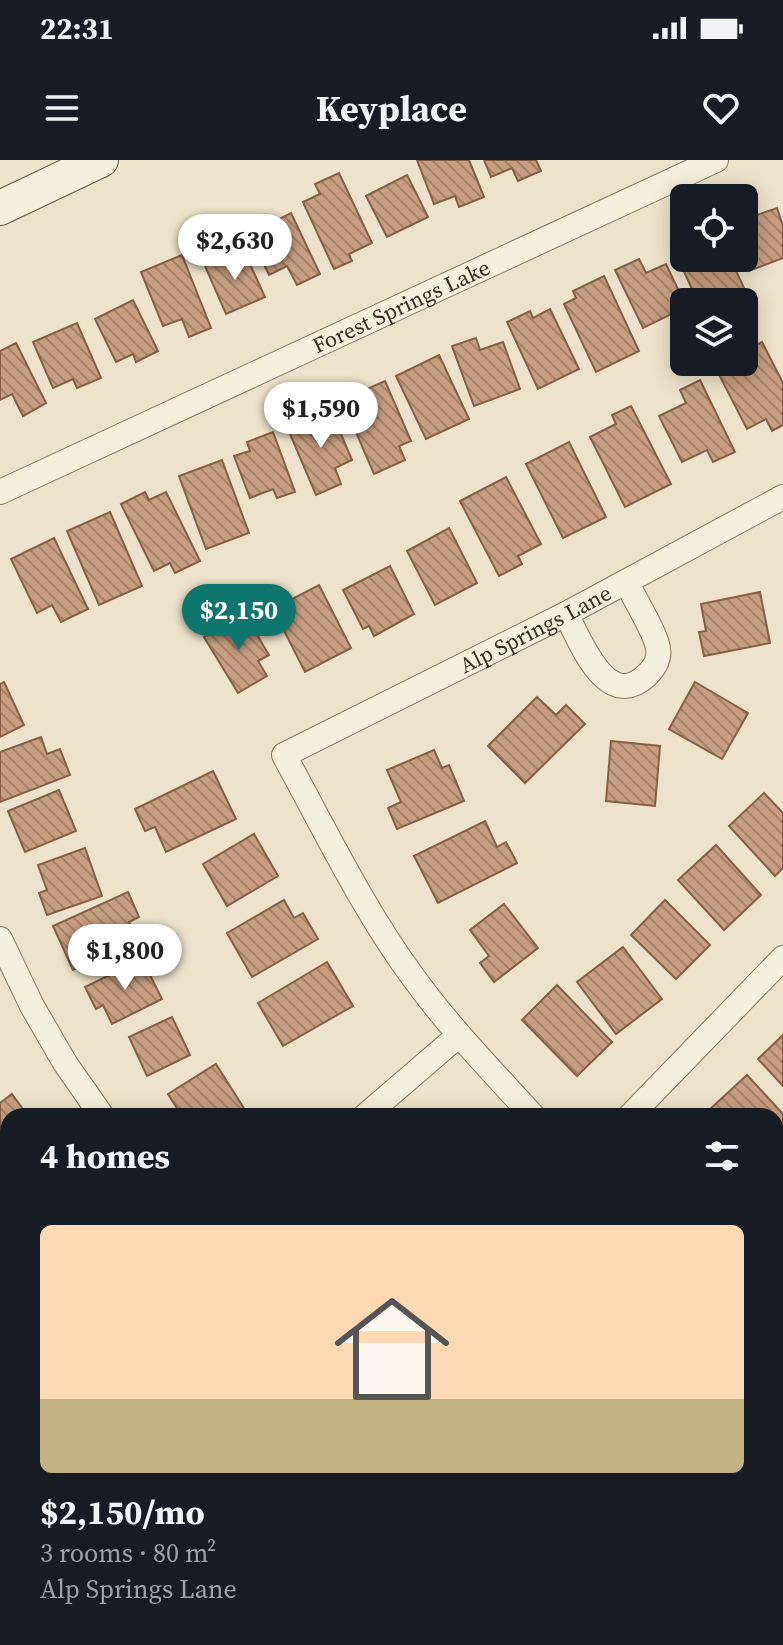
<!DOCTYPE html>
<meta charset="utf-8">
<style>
body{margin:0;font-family:"Source Serif 4",serif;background:#242831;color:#f1f3f6;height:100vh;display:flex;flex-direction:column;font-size:30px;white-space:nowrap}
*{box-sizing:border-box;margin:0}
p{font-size:26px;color:#9ea1a6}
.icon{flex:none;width:44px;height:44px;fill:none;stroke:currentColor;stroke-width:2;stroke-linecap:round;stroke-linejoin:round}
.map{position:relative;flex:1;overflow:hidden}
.sheet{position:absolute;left:0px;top:948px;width:784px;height:538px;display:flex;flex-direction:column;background:#171b24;border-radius:24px 24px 0 0;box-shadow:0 4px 20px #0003}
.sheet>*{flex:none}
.buttons{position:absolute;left:670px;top:24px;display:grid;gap:16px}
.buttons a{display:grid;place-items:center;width:88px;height:88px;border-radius:12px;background:#171b24;box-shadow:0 4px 20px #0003;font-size:40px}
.price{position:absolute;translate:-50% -68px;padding:0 18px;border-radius:28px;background:#fff;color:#222;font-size:26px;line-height:52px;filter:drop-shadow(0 2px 4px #0008)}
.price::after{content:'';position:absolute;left:50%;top:48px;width:24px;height:18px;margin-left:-12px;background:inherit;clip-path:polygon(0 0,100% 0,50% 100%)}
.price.active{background:#0f766e;color:#fff}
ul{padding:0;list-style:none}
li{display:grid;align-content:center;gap:16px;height:424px;padding:0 40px}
li span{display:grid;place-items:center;height:248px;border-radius:12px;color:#555}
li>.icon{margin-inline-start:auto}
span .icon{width:144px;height:144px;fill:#fffc;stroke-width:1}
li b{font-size:34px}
h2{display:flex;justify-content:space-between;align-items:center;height:96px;padding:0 40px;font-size:34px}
.status{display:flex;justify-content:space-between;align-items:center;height:56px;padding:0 40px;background:#171b24;direction:ltr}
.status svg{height:22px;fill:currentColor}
header{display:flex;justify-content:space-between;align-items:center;height:104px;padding:0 40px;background:#171b24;font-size:36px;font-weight:700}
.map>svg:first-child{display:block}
.water{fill:url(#water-ripples);stroke:#718f88;stroke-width:2}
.building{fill:url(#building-back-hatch);stroke:#865f46;stroke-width:2}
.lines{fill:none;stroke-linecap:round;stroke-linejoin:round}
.minor-casing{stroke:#88755f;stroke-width:26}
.secondary-casing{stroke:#6a5642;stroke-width:36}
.path{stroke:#88755f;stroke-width:4;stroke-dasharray:6 4;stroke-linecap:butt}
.minor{stroke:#f7efdd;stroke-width:24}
.secondary{stroke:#f7efdd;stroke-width:34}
.labels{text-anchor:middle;stroke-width:6;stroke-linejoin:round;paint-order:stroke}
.street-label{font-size:22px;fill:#3a2d21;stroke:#f4ecd9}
</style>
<div class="status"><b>22:31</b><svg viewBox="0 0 49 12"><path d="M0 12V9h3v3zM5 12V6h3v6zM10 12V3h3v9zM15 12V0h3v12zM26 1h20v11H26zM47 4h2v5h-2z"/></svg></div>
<header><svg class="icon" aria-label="menu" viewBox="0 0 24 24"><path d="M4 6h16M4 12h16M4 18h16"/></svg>Keyplace<svg class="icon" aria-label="heart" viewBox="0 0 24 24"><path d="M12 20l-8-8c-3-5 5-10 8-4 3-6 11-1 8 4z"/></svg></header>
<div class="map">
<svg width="783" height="1485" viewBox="0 0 783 1485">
<defs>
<pattern id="water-ripples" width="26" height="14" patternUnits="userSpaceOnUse" patternTransform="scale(2)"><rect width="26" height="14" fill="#aac1ba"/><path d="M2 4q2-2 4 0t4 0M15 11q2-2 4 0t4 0" fill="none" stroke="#8b9d97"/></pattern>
<pattern id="building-back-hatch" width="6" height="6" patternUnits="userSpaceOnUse" patternTransform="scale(2)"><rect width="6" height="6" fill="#c89f82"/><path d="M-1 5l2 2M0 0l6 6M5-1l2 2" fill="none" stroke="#a3826a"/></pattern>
</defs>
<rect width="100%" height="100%" fill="#ede2ca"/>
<!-- water -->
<polygon class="water" points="635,1478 742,1478 743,1485 637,1485"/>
<!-- building -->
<g class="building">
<polygon points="417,0 469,0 484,37 459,47 455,36 434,44"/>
<polygon points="484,0 536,0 541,11 518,21 512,8 491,17"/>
<polygon points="339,13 372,83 349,94 352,101 334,109 303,42 320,34 315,24"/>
<polygon points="407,15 428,57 387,77 366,36"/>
<polygon points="754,47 757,55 777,48 783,66 783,98 749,111 744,98 744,51"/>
<polygon points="291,53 320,114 297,125 287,106 269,115 249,74"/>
<polygon points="684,77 684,98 730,98 745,130 722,141 717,129 696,138 671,83"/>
<polygon points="243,89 265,137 226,154 205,106"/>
<polygon points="182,95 211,168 189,177 182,159 163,166 141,112"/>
<polygon points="639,99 646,113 666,104 684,142 684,148 643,168 615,110"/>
<polygon points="604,116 639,191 596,212 564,144 576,138 573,131"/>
<polygon points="133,140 158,191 136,202 133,194 116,202 95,159"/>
<polygon points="550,149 579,209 538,229 507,162 530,151 533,158"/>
<polygon points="77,163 101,218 77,228 73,219 53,228 33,182"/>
<polygon points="476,178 480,190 503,182 520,229 474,246 452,186"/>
<polygon points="762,182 783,223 783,265 772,271 766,259 747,269 715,207 724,202 744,202 744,192"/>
<polygon points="16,183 46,243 23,256 12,234 0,240 0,191"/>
<polygon points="439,195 469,259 426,279 396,216"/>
<polygon points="700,220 735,292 713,302 707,290 682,302 659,256 686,243 680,230"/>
<polygon points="385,221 411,281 399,286 405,300 374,314 342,240"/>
<polygon points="329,246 352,300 335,308 341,324 316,335 290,274 308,265 305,256"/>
<polygon points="631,246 671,324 625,347 590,277 616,264 612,255"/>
<polygon points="273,272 295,332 277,338 273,329 250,338 234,296 250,291 247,282"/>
<polygon points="569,282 606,357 563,378 526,304"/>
<polygon points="222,300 249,373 206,389 179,316"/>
<polygon points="506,317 541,384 518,396 522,404 499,416 460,341"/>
<polygon points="145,332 149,340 166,332 200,401 175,413 170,403 154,411 121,344"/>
<polygon points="110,352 142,426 99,445 67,371"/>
<polygon points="449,368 477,423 435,445 407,391"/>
<polygon points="54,378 88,449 61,462 52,445 37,453 11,399"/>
<polygon points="390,406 414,454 374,476 369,466 363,469 343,430"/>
<polygon points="319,425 351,488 305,512 273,449"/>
<polygon points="760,432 770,483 704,496 699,472 706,471 701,444"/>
<polygon points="244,453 269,495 258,501 267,516 238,533 204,477"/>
<polygon points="4,522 24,565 0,577 0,524"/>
<polygon points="695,522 748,553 722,599 669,569"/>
<polygon points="537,537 556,555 566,545 585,564 525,623 488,586"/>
<polygon points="41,577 47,594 60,589 70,615 0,642 0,592"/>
<polygon points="611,581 660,586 655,646 606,641"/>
<polygon points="434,590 442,608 449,605 464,641 397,669 388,648 401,642 387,610"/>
<polygon points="213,611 236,659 166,692 155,667 145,671 135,649"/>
<polygon points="59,630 76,671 25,692 8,651"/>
<polygon points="764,633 783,653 783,708 775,716 729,666"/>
<polygon points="485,661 497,687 506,682 517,703 438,743 414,696"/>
<polygon points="254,674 278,716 227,746 203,704"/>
<polygon points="716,685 761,735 724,770 678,720"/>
<polygon points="85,688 102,736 47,755 39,733 47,730 38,705"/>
<polygon points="128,732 139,757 129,762 138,781 73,810 53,766"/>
<polygon points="284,740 294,758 303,753 318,779 252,817 227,773"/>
<polygon points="665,740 710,785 676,819 631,775"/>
<polygon points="504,744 538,788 494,822 480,803 489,796 470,770"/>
<polygon points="623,787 662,839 616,874 577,822"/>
<polygon points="142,799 162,839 112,864 103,845 96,849 85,827"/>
<polygon points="327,802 353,846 283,886 258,843"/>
<polygon points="557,825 612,882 577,916 522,860"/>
<polygon points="172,857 190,895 147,916 129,877"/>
<polygon points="783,875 783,926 758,899"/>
<polygon points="216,904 245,950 234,956 182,956 168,934"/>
<polygon points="747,915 783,954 783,970 776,976 776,956 714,956 709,950"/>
<polygon points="12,934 28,956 8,956 8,1002 0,1008 0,943"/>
<polygon points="8,1015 8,1042 4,1045 0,1040 0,1021"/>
<polygon points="776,1080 783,1092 783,1101 779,1103 783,1116 776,1119"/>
<polygon points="783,1145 783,1220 779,1222 776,1215 776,1148"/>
<polygon points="0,1364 8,1384 8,1392 0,1396"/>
<polygon points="8,1464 8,1478 35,1478 39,1485 0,1485 0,1468"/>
<rect x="74" y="1478" width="53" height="7"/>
<polygon points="130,1478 175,1478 172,1485 150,1485"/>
<polygon points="302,1478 365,1478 366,1485 303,1485"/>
</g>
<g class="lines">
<defs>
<g id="minor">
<path id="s1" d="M0 332 716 0"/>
<path d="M566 454C581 482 607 553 647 515 655 507 660 499 658 488 656 474 634 437 626 422"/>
<polyline points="0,779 32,846 65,903 102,956"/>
<polyline points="365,956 459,875"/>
<path id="s2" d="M533 956C492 911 449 867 413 817 363 749 325 670 284 595L566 454 783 337"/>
<polyline points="630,956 783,798"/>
<polyline points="0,1248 8,1243"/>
<polyline points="776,1367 783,1383"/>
<polyline points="423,1478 424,1485"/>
</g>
<polyline id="secondary" points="0,48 101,0"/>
</defs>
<!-- minor casing -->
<use href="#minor" class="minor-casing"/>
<!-- secondary casing -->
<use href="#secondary" class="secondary-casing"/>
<!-- path -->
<g class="path">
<polyline points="776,1424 783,1440"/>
<polyline points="601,1478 604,1485"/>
</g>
<!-- minor -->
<use href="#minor" class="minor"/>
<!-- secondary -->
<use href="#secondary" class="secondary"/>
</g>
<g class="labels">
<!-- street labels -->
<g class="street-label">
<text dy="8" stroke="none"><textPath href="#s1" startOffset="442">Forest Springs Lake</textPath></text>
<text dy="8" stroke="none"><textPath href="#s2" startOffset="722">Alp Springs Lane</textPath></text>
</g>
</g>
</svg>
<div class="buttons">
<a><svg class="icon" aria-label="locate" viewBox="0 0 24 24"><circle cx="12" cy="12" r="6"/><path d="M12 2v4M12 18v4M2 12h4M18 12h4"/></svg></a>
<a><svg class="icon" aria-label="layers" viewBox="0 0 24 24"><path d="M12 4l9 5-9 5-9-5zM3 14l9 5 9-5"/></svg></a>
</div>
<b class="price" style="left:235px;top:122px">$2,630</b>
<b class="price" style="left:321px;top:290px">$1,590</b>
<b class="price active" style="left:239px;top:492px">$2,150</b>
<b class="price" style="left:125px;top:832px">$1,800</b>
<section class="sheet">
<h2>4 homes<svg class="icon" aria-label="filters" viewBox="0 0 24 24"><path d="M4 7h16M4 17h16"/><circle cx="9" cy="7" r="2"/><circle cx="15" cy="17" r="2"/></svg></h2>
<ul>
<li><span style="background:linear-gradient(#ffd9b3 70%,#c2b280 0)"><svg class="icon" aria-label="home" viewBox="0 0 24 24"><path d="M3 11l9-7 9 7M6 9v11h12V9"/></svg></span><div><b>$2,150/mo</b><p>3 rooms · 80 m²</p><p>Alp Springs Lane</p></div></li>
</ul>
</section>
</div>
